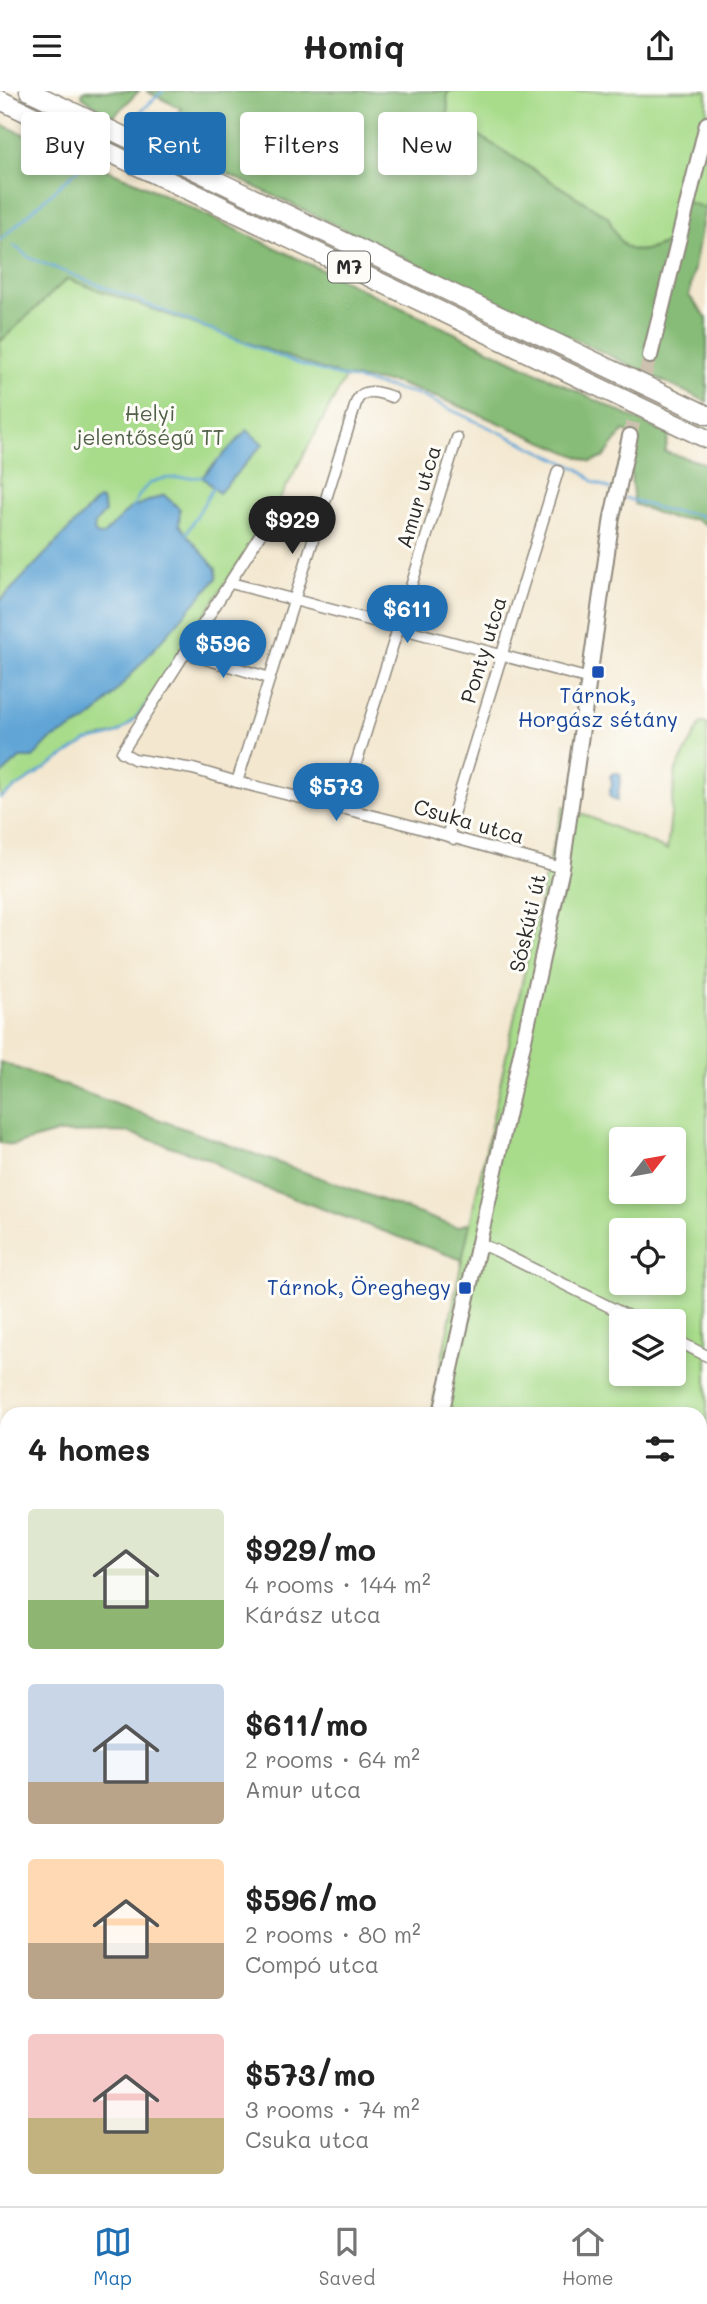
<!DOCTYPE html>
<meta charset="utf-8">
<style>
body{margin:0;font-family:Mali,sans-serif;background:#f2f2f2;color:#222;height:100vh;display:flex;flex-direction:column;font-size:26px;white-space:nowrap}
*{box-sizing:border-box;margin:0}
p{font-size:23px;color:#767676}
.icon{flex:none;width:38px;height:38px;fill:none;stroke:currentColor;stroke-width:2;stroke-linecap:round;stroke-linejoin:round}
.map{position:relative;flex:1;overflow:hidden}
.details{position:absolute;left:0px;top:1316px;width:707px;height:800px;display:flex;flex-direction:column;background:#fff;border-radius:21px 21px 0 0;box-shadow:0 4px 10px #0003}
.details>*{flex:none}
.banner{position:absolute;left:21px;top:21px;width:665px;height:63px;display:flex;gap:14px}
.needle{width:46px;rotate:59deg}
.fabs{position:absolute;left:609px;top:1036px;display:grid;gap:14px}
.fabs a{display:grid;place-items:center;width:77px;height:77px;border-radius:7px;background:#fff;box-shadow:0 4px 10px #0003;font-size:35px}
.price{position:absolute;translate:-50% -60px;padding:0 16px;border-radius:24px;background:#1f6fb2;color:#fff;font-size:23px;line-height:46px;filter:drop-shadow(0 2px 4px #0008)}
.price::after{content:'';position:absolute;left:50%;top:42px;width:21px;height:16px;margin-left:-10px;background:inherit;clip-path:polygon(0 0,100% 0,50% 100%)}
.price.current{background:#222;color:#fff}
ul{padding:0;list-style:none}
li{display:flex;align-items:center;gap:21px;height:175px;padding:0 28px}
li span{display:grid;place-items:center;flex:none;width:196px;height:140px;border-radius:7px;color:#555}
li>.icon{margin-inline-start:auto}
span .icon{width:84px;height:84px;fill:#fffc;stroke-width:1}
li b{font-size:30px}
h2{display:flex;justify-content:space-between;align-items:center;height:84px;padding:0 28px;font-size:30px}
.pill{padding:0 24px;border-radius:7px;background:#fff;box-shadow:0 4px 10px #0003;font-size:24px;line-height:63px}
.pill.current{background:#1f6fb2;color:#fff}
header{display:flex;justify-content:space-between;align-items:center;height:91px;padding:0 28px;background:#fff;font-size:32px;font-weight:700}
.menu{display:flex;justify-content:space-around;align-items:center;height:98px;border-top:2px solid #e0e0e0;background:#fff;font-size:19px;color:#767676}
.menu a{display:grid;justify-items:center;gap:4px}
.menu .current{color:#1f6fb2}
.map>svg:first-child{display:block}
.green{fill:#a8dc8b;stroke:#6a845b;stroke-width:2;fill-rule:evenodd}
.forest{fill:#86bc77;stroke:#587451;stroke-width:2}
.water{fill:#61a5d6;stroke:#466880;stroke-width:2}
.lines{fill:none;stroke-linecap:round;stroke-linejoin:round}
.stream{stroke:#61a5d6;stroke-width:2.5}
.secondary-tunnel{stroke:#cbc1ae;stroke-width:14;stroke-dasharray:14 7;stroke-linecap:butt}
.street-casing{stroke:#8f897d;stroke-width:13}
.secondary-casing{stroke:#8f897d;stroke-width:18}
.highway-casing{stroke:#8f897d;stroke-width:21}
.street{stroke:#fff;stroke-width:10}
.secondary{stroke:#fff;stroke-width:14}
.highway{stroke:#fff;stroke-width:18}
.transit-dot{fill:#1a4fb4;stroke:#fdfcf7;stroke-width:2.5}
.labels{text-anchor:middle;stroke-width:6;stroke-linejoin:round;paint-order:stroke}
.shield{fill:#fdfcf7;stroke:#6a6a68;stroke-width:2}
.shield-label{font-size:19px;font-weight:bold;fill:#2b2b2b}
.park-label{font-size:21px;fill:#506048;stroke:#fdfcf7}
.street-label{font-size:21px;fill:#2b2b2b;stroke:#fdfcf7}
.transit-label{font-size:21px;fill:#164399;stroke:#fdfcf7}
</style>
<header><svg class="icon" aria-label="menu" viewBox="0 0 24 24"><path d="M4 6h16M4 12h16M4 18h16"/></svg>Homiq<svg class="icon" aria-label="share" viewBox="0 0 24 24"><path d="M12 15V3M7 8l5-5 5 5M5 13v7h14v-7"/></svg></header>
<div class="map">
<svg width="707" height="2115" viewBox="0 0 707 2115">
<rect width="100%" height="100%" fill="#fdfcf7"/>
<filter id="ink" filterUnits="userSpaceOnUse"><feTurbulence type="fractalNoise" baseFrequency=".0143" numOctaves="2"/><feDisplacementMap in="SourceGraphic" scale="14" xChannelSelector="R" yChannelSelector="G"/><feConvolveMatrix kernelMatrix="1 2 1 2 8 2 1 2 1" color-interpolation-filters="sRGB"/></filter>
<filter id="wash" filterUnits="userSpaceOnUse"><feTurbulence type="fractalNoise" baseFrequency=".00686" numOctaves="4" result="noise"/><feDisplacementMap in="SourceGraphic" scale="28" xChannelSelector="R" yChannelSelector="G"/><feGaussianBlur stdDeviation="1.57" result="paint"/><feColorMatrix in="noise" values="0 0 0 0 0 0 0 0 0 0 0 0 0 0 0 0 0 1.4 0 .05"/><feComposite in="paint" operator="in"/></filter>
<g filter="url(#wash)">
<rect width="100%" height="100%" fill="#f3e7cf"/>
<!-- green -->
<g class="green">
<path d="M450 0H707V109L705 117 684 110 669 151C631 167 624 163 608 126L448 25 447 3Z"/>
<polygon points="44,128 351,276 275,417 141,620 129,634 117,642 87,650 0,707 0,168"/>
<path d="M701 632 707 633V2115H612L603 2109H700V1323H431L462 1169 547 776 564 715 667 759 676 679ZM621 1048H674V1101H621ZM621 1139H674V1192H621ZM621 1230H674V1283H621Z"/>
</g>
<!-- forest -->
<g class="forest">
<polygon points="83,0 139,0 112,27 82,5"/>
<path d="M146 0H450L447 3 448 25 608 126C624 163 631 167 669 151L684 110 705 117 689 205 707 227V311L152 47 182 18Z"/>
<polygon points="0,33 143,94 669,344 665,361 707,373 707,434 694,428 672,428 634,413 630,374 638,347 624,340 603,367 591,371 452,312 396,292 345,286 67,188 0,251"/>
<polygon points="0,971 456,1136 470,1132 462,1169 238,1087 209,1068 127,1041 56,1042 14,1054 0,1052"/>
</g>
<!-- water -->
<g class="water">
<polygon points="247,339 263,353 219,402 202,386"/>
<polygon points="164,404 180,418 179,434 216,478 217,487 98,621 87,630 50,649 33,667 20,667 0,685 0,510 98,408 102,409 105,421 95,433 94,440 98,444 103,444 130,417"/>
<polygon points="613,682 619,682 621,685 617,710 609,705 612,691 610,685"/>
</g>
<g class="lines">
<!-- stream -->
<g class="stream">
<polyline points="122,38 163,0"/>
<polyline points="0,149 97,61"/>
<polyline points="13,154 30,167 296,272 335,284 417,303 579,378 594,391 611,398"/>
<polyline points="625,407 667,420 695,423 707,427"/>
<path d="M133 417C148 379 167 389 202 386"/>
<polyline points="186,443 213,397"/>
<path d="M0 707 87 650C98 648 109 647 119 641 145 626 165 584 181 559"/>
</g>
</g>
</g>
<g filter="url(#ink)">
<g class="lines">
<!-- secondary-tunnel -->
<polyline class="secondary-tunnel" points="630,345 650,265"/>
<defs>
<g id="street">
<polyline points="267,433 122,661 134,668 193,678 237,691 398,731 562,777"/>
<polyline points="231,492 590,588"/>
<polyline points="185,562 270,587"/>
<path d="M237 691 357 309C365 296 380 302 392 306"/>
<polyline points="342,718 457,347"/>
<polyline points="454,748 449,740 450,733 558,380"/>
<polyline points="479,1153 495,1159 638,1230"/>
<polyline points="674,1248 707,1265"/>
<polyline points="700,1633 707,1637"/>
<polyline points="382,2109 390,2115"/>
<polyline points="531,2109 539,2115"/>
<polyline points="493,2115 498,2109"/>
</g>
<g id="secondary">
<polyline points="650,265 707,33"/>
<polyline points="441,1323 562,777 612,426 630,345"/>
<polyline points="0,1855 7,1857"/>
<polyline points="264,2115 265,2109"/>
</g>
<g id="highway">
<polyline points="29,0 707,324"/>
<polyline points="0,9 707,348"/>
</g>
</defs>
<!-- street casing -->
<use href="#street" class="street-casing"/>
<!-- secondary casing -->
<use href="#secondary" class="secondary-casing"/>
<!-- highway casing -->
<use href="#highway" class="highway-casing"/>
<!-- street -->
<use href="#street" class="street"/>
<!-- secondary -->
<use href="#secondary" class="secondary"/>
<!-- highway -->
<use href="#highway" class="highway"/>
</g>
</g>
<!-- markers -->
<g class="transit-dot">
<rect x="591" y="574" width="14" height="14" rx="3.5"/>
<rect x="458" y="1190" width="14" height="14" rx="3.5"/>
</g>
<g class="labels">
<!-- shield labels -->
<rect class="shield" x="328" y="160.5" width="42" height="31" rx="5"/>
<g class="shield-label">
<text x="349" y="183">M7</text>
</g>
<!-- park labels -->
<g class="park-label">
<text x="150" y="330">Helyi<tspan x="150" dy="24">jelentőségű TT</tspan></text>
</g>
<!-- street labels -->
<g class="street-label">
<text transform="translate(419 406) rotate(-73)" y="7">Amur utca</text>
<text transform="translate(484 559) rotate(-73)" y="7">Ponty utca</text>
<text transform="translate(469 731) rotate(16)" y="7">Csuka utca</text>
<text transform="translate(528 832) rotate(-77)" y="7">Sóskúti út</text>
</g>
<!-- transit labels -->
<g class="transit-label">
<text x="598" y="612">Tárnok,<tspan x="598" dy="24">Horgász sétány</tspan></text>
<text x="451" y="1204" text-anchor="end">Tárnok, Öreghegy</text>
</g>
</g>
</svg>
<div class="fabs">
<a><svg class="needle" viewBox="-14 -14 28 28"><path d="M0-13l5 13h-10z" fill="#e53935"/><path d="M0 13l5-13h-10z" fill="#767676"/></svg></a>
<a><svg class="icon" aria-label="locate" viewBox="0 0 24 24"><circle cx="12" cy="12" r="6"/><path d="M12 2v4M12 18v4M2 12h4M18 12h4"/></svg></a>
<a><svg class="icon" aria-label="layers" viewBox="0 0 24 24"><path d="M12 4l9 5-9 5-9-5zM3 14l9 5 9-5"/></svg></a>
</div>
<b class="price current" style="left:292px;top:465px">$929</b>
<b class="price" style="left:407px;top:554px">$611</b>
<b class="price" style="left:223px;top:589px">$596</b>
<b class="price" style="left:336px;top:732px">$573</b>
<div class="banner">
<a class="pill">Buy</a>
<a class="pill current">Rent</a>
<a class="pill">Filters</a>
<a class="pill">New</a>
</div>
<section class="details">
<h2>4 homes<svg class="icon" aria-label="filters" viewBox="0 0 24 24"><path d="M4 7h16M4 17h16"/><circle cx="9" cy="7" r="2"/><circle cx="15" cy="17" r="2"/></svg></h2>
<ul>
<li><span style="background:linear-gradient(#dfe7d0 65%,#8fb573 0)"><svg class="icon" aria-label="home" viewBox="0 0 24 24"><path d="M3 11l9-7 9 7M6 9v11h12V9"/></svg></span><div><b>$929/mo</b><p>4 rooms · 144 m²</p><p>Kárász utca</p></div></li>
<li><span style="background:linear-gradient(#c9d6e8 70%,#b9a48a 0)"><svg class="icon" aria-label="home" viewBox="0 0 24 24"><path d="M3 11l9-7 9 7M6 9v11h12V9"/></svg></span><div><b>$611/mo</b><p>2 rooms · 64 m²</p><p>Amur utca</p></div></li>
<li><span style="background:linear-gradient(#ffd9b3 60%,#b9a48a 0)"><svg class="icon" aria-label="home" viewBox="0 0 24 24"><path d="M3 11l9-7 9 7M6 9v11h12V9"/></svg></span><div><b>$596/mo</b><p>2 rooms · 80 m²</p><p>Compó utca</p></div></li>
<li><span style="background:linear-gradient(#f6c9c9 60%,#c2b280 0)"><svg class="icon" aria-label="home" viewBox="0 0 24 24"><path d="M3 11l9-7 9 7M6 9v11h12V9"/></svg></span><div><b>$573/mo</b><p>3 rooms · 74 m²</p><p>Csuka utca</p></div></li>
</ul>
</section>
</div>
<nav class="menu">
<a class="current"><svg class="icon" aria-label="map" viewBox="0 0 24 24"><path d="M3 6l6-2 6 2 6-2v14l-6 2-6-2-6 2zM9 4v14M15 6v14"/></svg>Map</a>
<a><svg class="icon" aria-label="saved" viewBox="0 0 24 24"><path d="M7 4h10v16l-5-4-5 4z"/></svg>Saved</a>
<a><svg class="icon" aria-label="home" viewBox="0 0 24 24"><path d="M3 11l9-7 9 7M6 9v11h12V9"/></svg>Home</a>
</nav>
